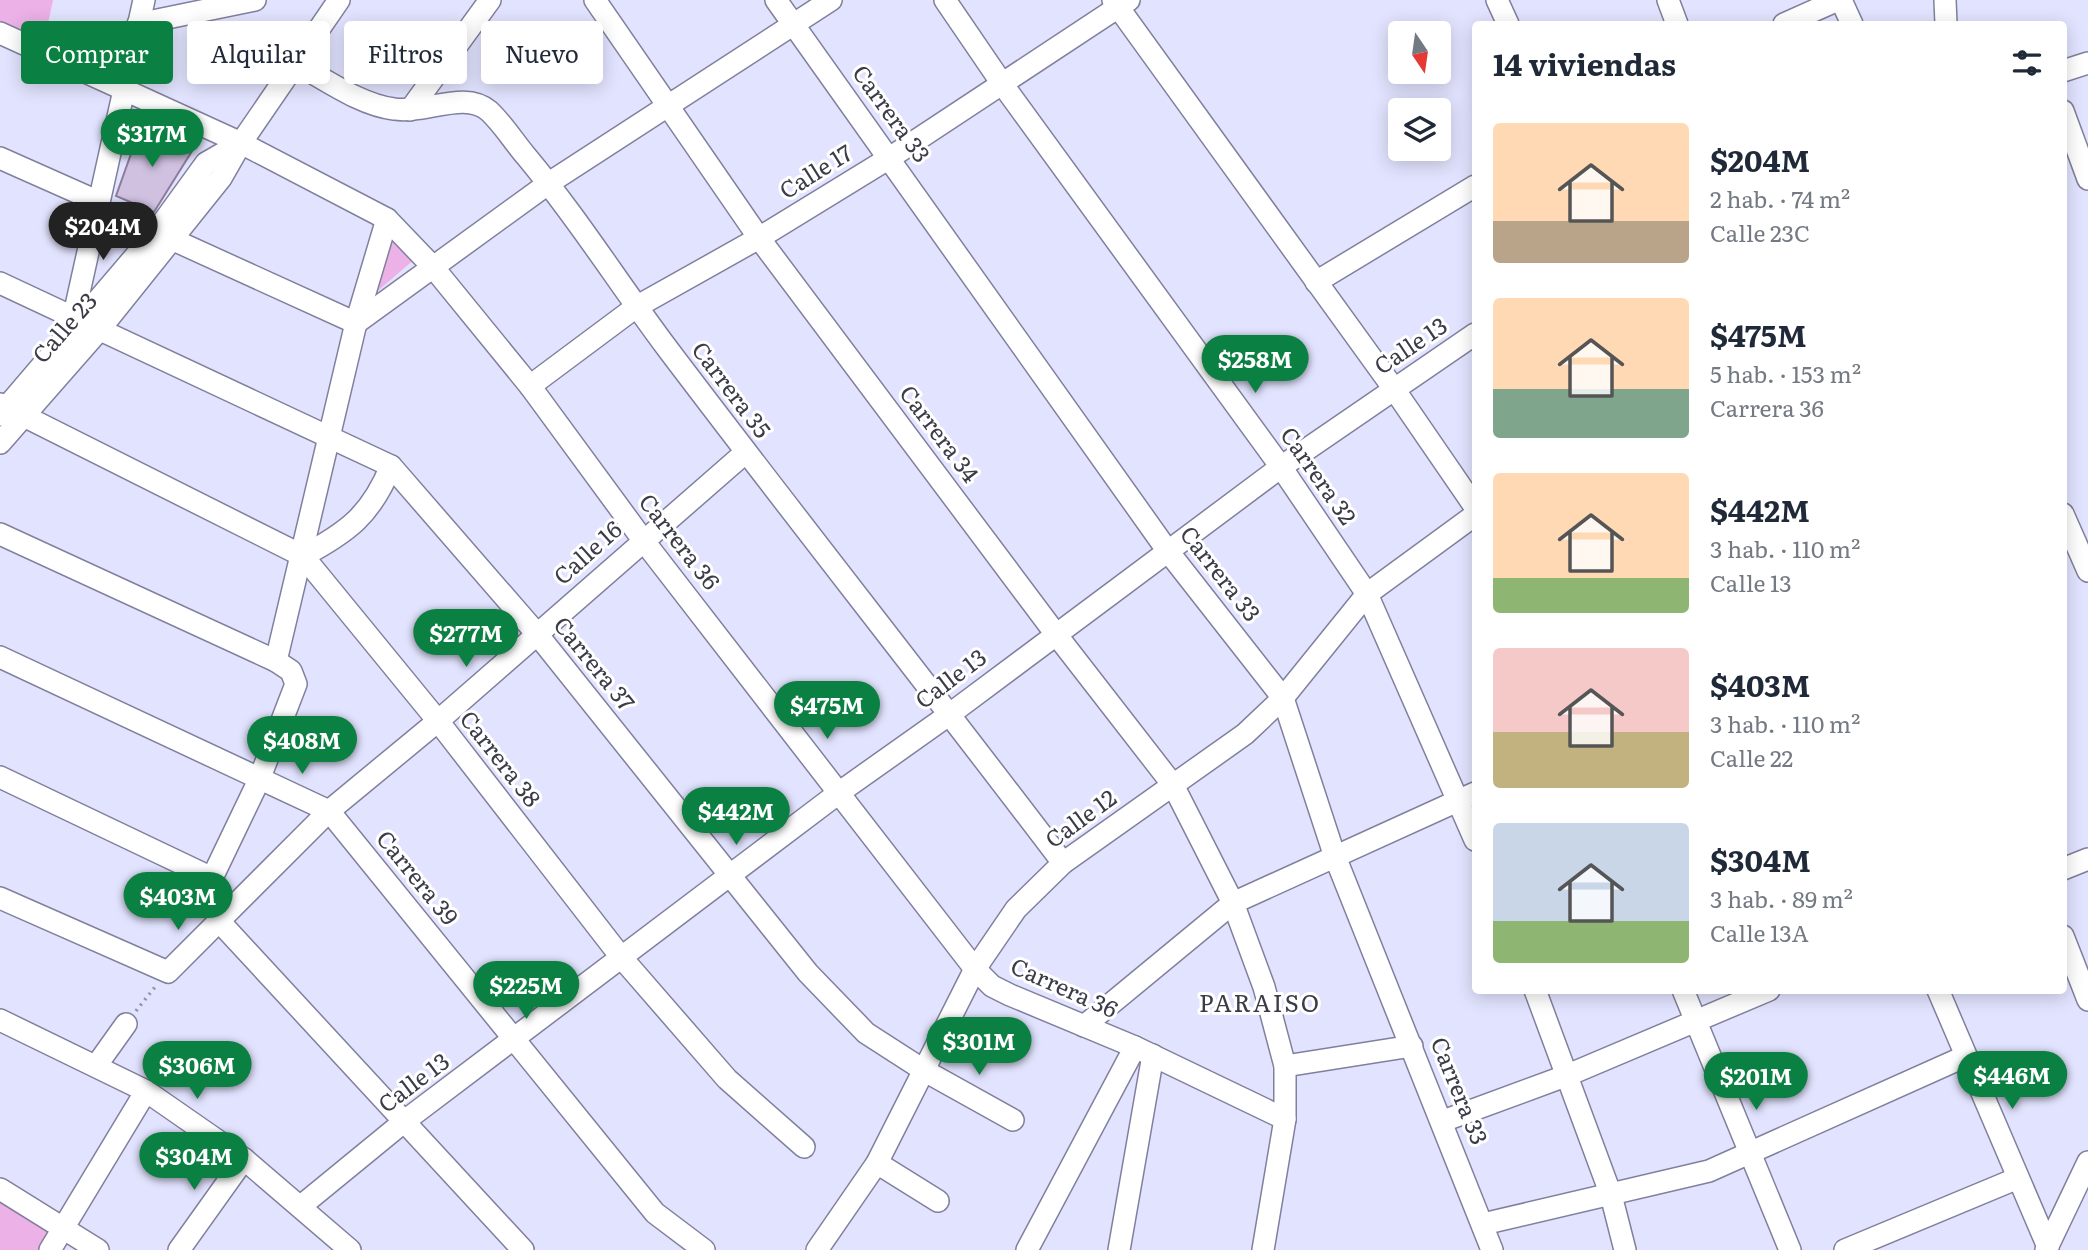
<!DOCTYPE html>
<html lang="es">
<meta charset="utf-8">
<style>
body{margin:0;font-family:Literata,serif;background:#f2f2f3;color:#1f2937;height:100vh;display:flex;flex-direction:column;font-size:26px;white-space:nowrap}
*{box-sizing:border-box;margin:0}
p{font-size:23px;color:#747a83}
.icon{flex:none;width:38px;height:38px;fill:none;stroke:currentColor;stroke-width:2;stroke-linecap:round;stroke-linejoin:round}
.map{position:relative;flex:1;overflow:hidden}
.side{position:absolute;left:1472px;top:21px;width:595px;height:973px;display:flex;flex-direction:column;background:#fff;border-radius:7px;box-shadow:0 4px 18px #0003}
.side>*{flex:none}
.hud{position:absolute;left:21px;top:21px;width:665px;height:63px;display:flex;gap:14px}
.needle{width:46px;rotate:167deg}
.fabs{position:absolute;left:1388px;top:21px;display:grid;gap:14px}
.fabs a{display:grid;place-items:center;width:63px;height:63px;border-radius:7px;background:#fff;box-shadow:0 4px 18px #0003;font-size:35px}
.price{position:absolute;translate:-50% -60px;padding:0 16px;border-radius:24px;background:#0b8043;color:#fff;font-size:23px;line-height:46px;filter:drop-shadow(0 2px 4px #0008)}
.price::after{content:'';position:absolute;left:50%;top:42px;width:21px;height:16px;margin-left:-10px;background:inherit;clip-path:polygon(0 0,100% 0,50% 100%)}
.price.on{background:#222;color:#fff}
ul{padding:0;list-style:none}
li{display:flex;align-items:center;gap:21px;height:175px;padding:0 21px}
li span{display:grid;place-items:center;flex:none;width:196px;height:140px;border-radius:7px;color:#555}
li>.icon{margin-inline-start:auto}
span .icon{width:84px;height:84px;fill:#fffc;stroke-width:1}
li b{font-size:30px}
h2{display:flex;justify-content:space-between;align-items:center;height:84px;padding:0 21px;font-size:30px}
.chip{padding:0 24px;border-radius:7px;background:#fff;box-shadow:0 4px 18px #0003;font-size:24px;line-height:63px}
.chip.on{background:#0b8043;color:#fff}
.map>svg:first-child{display:block}
.green{fill:#ecb1e7}
.building{fill:#d0c1e0;stroke:#8c7e9b;stroke-width:2}
.lines{fill:none;stroke-linecap:round;stroke-linejoin:round}
.minor-casing{stroke:#80809e;stroke-width:24}
.path{stroke:#9091a5;stroke-width:3.5;stroke-dasharray:2 5;stroke-linecap:butt}
.minor{stroke:#fff;stroke-width:21}
.labels{text-anchor:middle;stroke-width:6;stroke-linejoin:round;paint-order:stroke}
.street-label{font-size:23px;fill:#3c3c49;stroke:#fff}
.neighbourhood-label{font-size:24px;letter-spacing:2px;fill:#3c3c49;stroke:#fff}
</style>
<div class="map">
<svg width="2088" height="1250" viewBox="0 0 2088 1250">
<rect width="100%" height="100%" fill="#e2e3fe"/>
<!-- green -->
<g class="green">
<polygon points="0,0 53,0 42,52 0,33"/>
<polygon points="391,232 416,258 374,294"/>
<polygon points="0,1187 65,1225 49,1250 0,1250"/>
</g>
<!-- building -->
<polygon class="building" points="142,123 192,151 154,212 116,196"/>
<g class="lines">
<defs>
<g id="minor">
<polyline points="595,0 759,238 1055,633 1173,785 1233,903 1264,987 1285,1066 1285,1119 1263,1250"/>
<polyline points="776,0 1167,550 1283,698 1334,854 1492,1250"/>
<polyline points="945,0 1003,85 1281,467 1367,594 1475,840"/>
<polyline points="1113,0 1394,389 1475,507"/>
<polyline points="1497,0 1508,24"/>
<polyline points="1668,0 1677,24"/>
<polyline points="1841,0 1852,24"/>
<polyline points="1945,0 1946,24"/>
<polyline points="138,24 255,0"/>
<polyline points="1784,24 1838,0"/>
<polyline points="0,33 241,143 387,219 433,267 530,386 643,540 975,969 992,986 1010,995 1135,1047 1285,1119"/>
<path d="M295 63C325 79 360 105 394 109 425 114 465 90 489 111 503 124 514 142 526 156 577 217 619 284 667 348 797 520 932 690 1063 863"/>
<polyline points="2063,71 2088,63"/>
<polyline points="410,110 490,0"/>
<polyline points="2063,111 2088,179"/>
<polyline points="0,158 99,202"/>
<polyline points="156,232 356,323 549,183 831,0"/>
<polyline points="1316,282 1475,186"/>
<polyline points="0,283 391,466 537,634 808,973 866,1033 925,1071 1013,1120"/>
<polyline points="74,315 144,0"/>
<polyline points="530,386 636,307 759,238 891,157 1129,0"/>
<polyline points="0,404 303,556 438,721 621,957 727,1079 804,1147"/>
<polyline points="0,415 156,232 206,163 239,144"/>
<polyline points="0,443 100,329 221,178 241,143 339,0"/>
<polyline points="2063,514 2088,571"/>
<polyline points="0,534 276,661 291,671 296,684 259,780 212,878 218,920"/>
<path d="M303 556C348 532 371 515 391 466"/>
<polyline points="0,657 329,811 655,1213 704,1250"/>
<polyline points="276,661 356,323 387,219"/>
<polyline points="0,777 212,878"/>
<polyline points="2063,869 2088,859"/>
<polyline points="0,898 168,972 329,811 438,721 746,452"/>
<polyline points="218,920 523,1250"/>
<polyline points="2063,936 2088,1000"/>
<polyline points="1535,990 1611,1195 1625,1250"/>
<polyline points="1683,990 1790,1250"/>
<polyline points="1938,990 2048,1247"/>
<polyline points="0,1020 146,1091 244,1159 350,1250"/>
<polyline points="1084,1026 1233,903 1475,793"/>
<polyline points="96,1066 126,1024"/>
<polyline points="1285,1066 1412,1046"/>
<polyline points="1443,1121 1568,1075 1769,990"/>
<polyline points="877,1163 938,1201"/>
<polyline points="0,1189 98,1250"/>
<polyline points="301,1206 406,1120 840,792 950,714 1281,467 1475,334"/>
<polyline points="1483,1224 1709,1171 1966,1056"/>
<polyline points="50,1250 146,1091"/>
<polyline points="179,1250 244,1159"/>
<polyline points="817,1250 877,1163 975,969 1016,909 1063,863 1245,734 1283,698 1367,594 1475,515"/>
<polyline points="1027,1250 1135,1047"/>
<polyline points="1119,1250 1153,1055"/>
<polyline points="1845,1250 2018,1178"/>
<polyline points="2046,1250 2088,1162"/>
</g>
</defs>
<!-- minor casing -->
<use href="#minor" class="minor-casing"/>
<!-- path -->
<polyline class="path" points="136,1011 155,987"/>
<!-- minor -->
<use href="#minor" class="minor"/>
</g>
<g class="labels">
<!-- street labels -->
<g class="street-label">
<text transform="translate(891 114) rotate(54)" y="8">Carrera 33</text>
<text transform="translate(816 172) rotate(-32)" y="8">Calle 17</text>
<text transform="translate(65 328) rotate(-49)" y="8">Calle 23</text>
<text transform="translate(1411 346) rotate(-34)" y="8">Calle 13</text>
<text transform="translate(731 390) rotate(53)" y="8">Carrera 35</text>
<text transform="translate(939 434) rotate(53)" y="8">Carrera 34</text>
<text transform="translate(1318 476) rotate(55)" y="8">Carrera 32</text>
<text transform="translate(679 542) rotate(52)" y="8">Carrera 36</text>
<text transform="translate(588 553) rotate(-42)" y="8">Calle 16</text>
<text transform="translate(1220 574) rotate(52)" y="8">Carrera 33</text>
<text transform="translate(594 664) rotate(51)" y="8">Carrera 37</text>
<text transform="translate(951 679) rotate(-37)" y="8">Calle 13</text>
<text transform="translate(500 759) rotate(52)" y="8">Carrera 38</text>
<text transform="translate(1081 819) rotate(-36)" y="8">Calle 12</text>
<text transform="translate(417 878) rotate(51)" y="8">Carrera 39</text>
<text transform="translate(1064 988) rotate(24)" y="8">Carrera 36</text>
<text transform="translate(414 1083) rotate(-37)" y="8">Calle 13</text>
<text transform="translate(1459 1091) rotate(68)" y="8">Carrera 33</text>
</g>
<!-- neighbourhood labels -->
<g class="neighbourhood-label">
<text x="1260" y="1012">PARAISO</text>
</g>
</g>
</svg>
<div class="fabs">
<a><svg class="needle" viewBox="-14 -14 28 28"><path d="M0-13l5 13h-10z" fill="#e53935"/><path d="M0 13l5-13h-10z" fill="#747a83"/></svg></a>
<a><svg class="icon" aria-label="layers" viewBox="0 0 24 24"><path d="M12 4l9 5-9 5-9-5zM3 14l9 5 9-5"/></svg></a>
</div>
<b class="price" style="left:152px;top:169px">$317M</b>
<b class="price on" style="left:103px;top:262px">$204M</b>
<b class="price" style="left:1255px;top:395px">$258M</b>
<b class="price" style="left:466px;top:669px">$277M</b>
<b class="price" style="left:827px;top:741px">$475M</b>
<b class="price" style="left:302px;top:776px">$408M</b>
<b class="price" style="left:736px;top:847px">$442M</b>
<b class="price" style="left:178px;top:932px">$403M</b>
<b class="price" style="left:526px;top:1021px">$225M</b>
<b class="price" style="left:979px;top:1077px">$301M</b>
<b class="price" style="left:197px;top:1101px">$306M</b>
<b class="price" style="left:2012px;top:1111px">$446M</b>
<b class="price" style="left:1756px;top:1112px">$201M</b>
<b class="price" style="left:194px;top:1192px">$304M</b>
<div class="hud">
<a class="chip on">Comprar</a>
<a class="chip">Alquilar</a>
<a class="chip">Filtros</a>
<a class="chip">Nuevo</a>
</div>
<section class="side">
<h2>14 viviendas<svg class="icon" aria-label="filters" viewBox="0 0 24 24"><path d="M4 7h16M4 17h16"/><circle cx="9" cy="7" r="2"/><circle cx="15" cy="17" r="2"/></svg></h2>
<ul>
<li><span style="background:linear-gradient(#ffd9b3 70%,#b9a48a 0)"><svg class="icon" aria-label="home" viewBox="0 0 24 24"><path d="M3 11l9-7 9 7M6 9v11h12V9"/></svg></span><div><b>$204M</b><p>2 hab. · 74 m²</p><p>Calle 23C</p></div></li>
<li><span style="background:linear-gradient(#ffd9b3 65%,#7fa58c 0)"><svg class="icon" aria-label="home" viewBox="0 0 24 24"><path d="M3 11l9-7 9 7M6 9v11h12V9"/></svg></span><div><b>$475M</b><p>5 hab. · 153 m²</p><p>Carrera 36</p></div></li>
<li><span style="background:linear-gradient(#ffd9b3 75%,#8fb573 0)"><svg class="icon" aria-label="home" viewBox="0 0 24 24"><path d="M3 11l9-7 9 7M6 9v11h12V9"/></svg></span><div><b>$442M</b><p>3 hab. · 110 m²</p><p>Calle 13</p></div></li>
<li><span style="background:linear-gradient(#f6c9c9 60%,#c2b280 0)"><svg class="icon" aria-label="home" viewBox="0 0 24 24"><path d="M3 11l9-7 9 7M6 9v11h12V9"/></svg></span><div><b>$403M</b><p>3 hab. · 110 m²</p><p>Calle 22</p></div></li>
<li><span style="background:linear-gradient(#c9d6e8 70%,#8fb573 0)"><svg class="icon" aria-label="home" viewBox="0 0 24 24"><path d="M3 11l9-7 9 7M6 9v11h12V9"/></svg></span><div><b>$304M</b><p>3 hab. · 89 m²</p><p>Calle 13A</p></div></li>
</ul>
</section>
</div>
